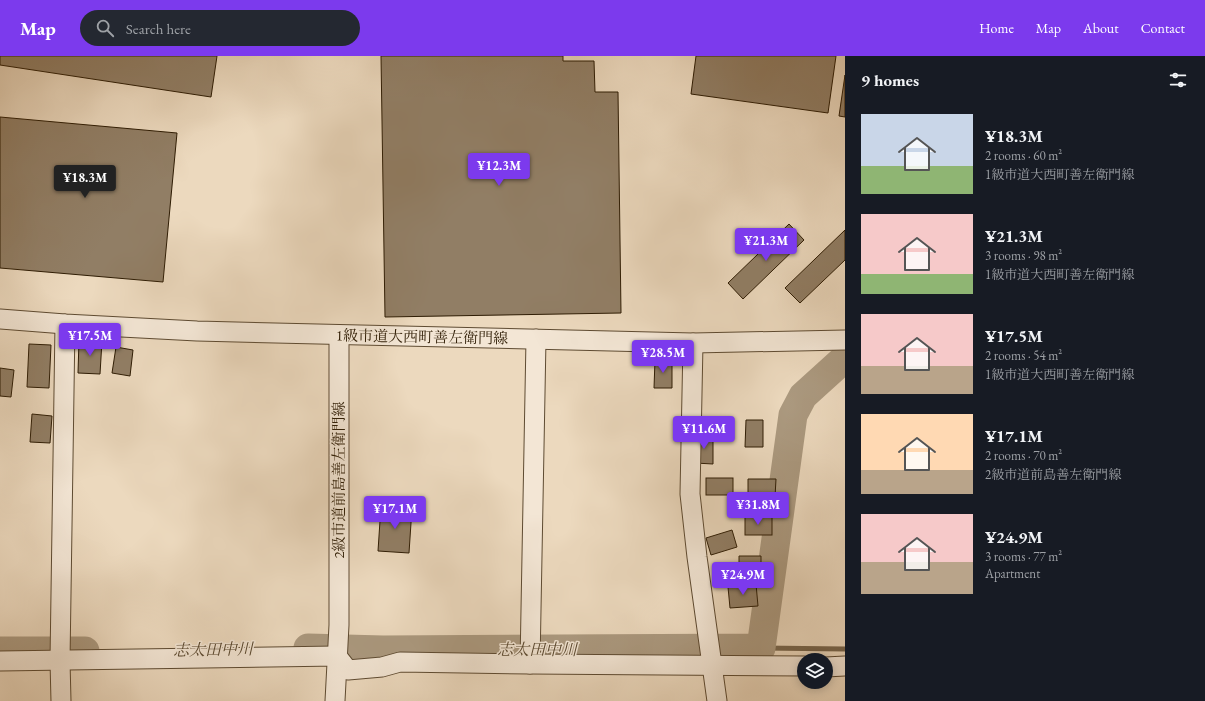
<!DOCTYPE html>
<meta charset="utf-8">
<style>
body{margin:0;font-family:"EB Garamond","Noto Serif JP",serif;background:#242831;color:#f1f3f6;height:100vh;display:flex;flex-direction:column;font-size:15px;white-space:nowrap}
*{box-sizing:border-box;margin:0}
p{font-size:13px;color:#9ea1a6}
.icon{flex:none;width:22px;height:22px;fill:none;stroke:currentColor;stroke-width:2;stroke-linecap:round;stroke-linejoin:round}
.map{position:relative;flex:1;overflow:hidden}
.panel{display:flex;flex-direction:column;background:#171b24;width:360px}
.panel>*{flex:none}
.controls{position:absolute;left:797px;top:597px;display:grid;gap:8px}
.controls a{display:grid;place-items:center;width:36px;height:36px;border-radius:50%;background:#171b24;box-shadow:0 2px 10px #0003;font-size:20px}
.price{position:absolute;translate:-50% -34px;padding:0 9px;border-radius:4px;background:#7c3aed;color:#fff;font-size:13px;line-height:26px;filter:drop-shadow(0 1px 2px #0008)}
.price::after{content:'';position:absolute;left:50%;top:24px;width:12px;height:9px;margin-left:-6px;background:inherit;clip-path:polygon(0 0,100% 0,50% 100%)}
.price.current{background:#222;color:#fff}
ul{padding:0;list-style:none}
li{display:flex;align-items:center;gap:12px;height:100px;padding:0 16px}
li span{display:grid;place-items:center;flex:none;width:112px;height:80px;border-radius:0px;color:#555}
li>.icon{margin-inline-start:auto}
span .icon{width:48px;height:48px;fill:#fffc;stroke-width:1}
li b{font-size:17px}
h2{display:flex;justify-content:space-between;align-items:center;height:48px;padding:0 16px;font-size:17px}
header{display:flex;align-items:center;gap:24px;box-sizing:border-box;height:56px;padding:0 20px;background:#7c3aed;color:#fff}
header strong{font-size:19px}
nav{display:flex;gap:22px;margin-inline-start:auto;font-size:14px}
.search{width:280px;height:36px;background:#242831;display:flex;align-items:center;gap:10px;box-sizing:border-box;padding:0 14px;border-radius:22px;color:#9ea1a6;font-size:15px}
main{display:flex;flex:1;min-height:0}
.map>svg:first-child{display:block}
.lines{fill:none;stroke-linecap:round;stroke-linejoin:round}
.stream{stroke:#79674e;stroke-width:5}
.river{stroke:#ab997f;stroke-width:29}
.building{fill:#917e65;stroke:#2e1c04}
.minor-casing{stroke:#5e4b32;stroke-width:21}
.minor{stroke:#f3e6d5;stroke-width:19}
.labels{text-anchor:middle;stroke-width:3;stroke-linejoin:round;paint-order:stroke}
.street-label{font-size:15px;fill:#2e1c04;stroke:#f3e6d5}
.water-label{font-size:16px;font-style:italic;fill:#5a482f;stroke:#f3e6d5}
</style>
<header>
<strong>Map</strong>
<div class="search"><svg class="icon" aria-label="search" viewBox="0 0 24 24"><circle cx="10" cy="10" r="6"/><path d="M15 15l6 6"/></svg>Search here</div>
<nav><a>Home</a><a>Map</a><a>About</a><a>Contact</a></nav>
</header>
<main>
<div class="map">
<svg width="845" height="645" viewBox="0 0 845 645">
<rect width="100%" height="100%" fill="#ecd9be"/>
<filter id="stains"><feTurbulence type="fractalNoise" baseFrequency=".005" numOctaves="4"/><feColorMatrix values="0 0 0 0 .2 0 0 0 0 .09 0 0 0 0 .02 0 0 0 .5 -.17"/></filter>
<radialGradient id="worn" r=".72"><stop offset=".6" stop-color="#630" stop-opacity="0"/><stop offset="1" stop-color="#630" stop-opacity=".3"/></radialGradient>
<g class="lines">
<!-- stream -->
<polyline class="stream" points="761,592 845,593"/>
<!-- river -->
<g class="river">
<polyline points="308,592 383,594 761,592 793,359 803,340 845,302"/>
<polyline points="0,595 85,595"/>
</g>
</g>
<!-- building -->
<g class="building">
<polygon points="0,0 217,0 211,41 0,9"/>
<polygon points="381,0 563,0 563,5 594,5 595,36 618,36 621,257 385,261"/>
<polygon points="696,0 836,0 828,57 691,38"/>
<polygon points="845,19 845,61 839,60"/>
<polygon points="0,61 177,77 163,226 0,212"/>
<polygon points="789,168 804,184 743,243 728,227"/>
<polygon points="845,174 845,204 800,247 785,232"/>
<polygon points="79,284 102,285 100,318 78,317"/>
<polygon points="29,288 51,289 49,332 27,331"/>
<polygon points="116,291 133,294 130,320 112,317"/>
<polygon points="655,304 672,305 672,332 654,332"/>
<polygon points="0,312 14,314 11,341 0,340"/>
<polygon points="32,358 52,360 50,387 30,386"/>
<polygon points="746,364 763,364 763,391 745,391"/>
<polygon points="695,380 713,380 713,408 695,407"/>
<rect x="706" y="422" width="27" height="17"/>
<polygon points="748,423 776,423 775,441 748,441"/>
<polygon points="381,450 412,452 409,497 378,495"/>
<rect x="745" y="461" width="27" height="18"/>
<polygon points="732,474 737,491 711,499 706,482"/>
<polygon points="739,500 761,500 761,517 739,518"/>
<polygon points="756,528 758,550 730,552 728,531"/>
</g>
<g class="lines">
<defs>
<g id="minor">
<polyline points="0,263 65,268 197,275 693,287 845,284"/>
<polyline points="693,287 690,438 697,501 717,645"/>
<polyline points="0,605 337,600 348,614 382,611 400,606 530,608 804,610"/>
<polyline points="530,608 536,283"/>
<polyline points="826,611 845,610"/>
<polyline points="61,645 60,605 65,268"/>
<polyline points="335,645 339,569 339,279"/>
</g>
</defs>
<!-- minor casing -->
<use href="#minor" class="minor-casing"/>
<!-- minor -->
<use href="#minor" class="minor"/>
</g>
<g class="labels">
<!-- street labels -->
<g class="street-label">
<text transform="translate(422 281) rotate(1)" y="5">1級市道大西町善左衛門線</text>
<text transform="translate(339 424) rotate(-90)" y="5">2級市道前島善左衛門線</text>
</g>
<!-- water labels -->
<g class="water-label">
<text transform="translate(213 593) rotate(-1)" y="6">志太田中川</text>
<text x="537" y="599">志太田中川</text>
</g>
</g>
<rect width="100%" height="100%" filter="url(#stains)"/>
<rect width="100%" height="100%" fill="url(#worn)"/>
</svg>
<div class="controls">
<a><svg class="icon" aria-label="layers" viewBox="0 0 24 24"><path d="M12 4l9 5-9 5-9-5zM3 14l9 5 9-5"/></svg></a>
</div>
<b class="price" style="left:499px;top:131px">¥12.3M</b>
<b class="price current" style="left:85px;top:143px">¥18.3M</b>
<b class="price" style="left:766px;top:206px">¥21.3M</b>
<b class="price" style="left:90px;top:301px">¥17.5M</b>
<b class="price" style="left:663px;top:318px">¥28.5M</b>
<b class="price" style="left:704px;top:394px">¥11.6M</b>
<b class="price" style="left:758px;top:470px">¥31.8M</b>
<b class="price" style="left:395px;top:474px">¥17.1M</b>
<b class="price" style="left:743px;top:540px">¥24.9M</b>
</div>
<section class="panel">
<h2>9 homes<svg class="icon" aria-label="filters" viewBox="0 0 24 24"><path d="M4 7h16M4 17h16"/><circle cx="9" cy="7" r="2"/><circle cx="15" cy="17" r="2"/></svg></h2>
<ul>
<li><span style="background:linear-gradient(#c9d6e8 65%,#8fb573 0)"><svg class="icon" aria-label="home" viewBox="0 0 24 24"><path d="M3 11l9-7 9 7M6 9v11h12V9"/></svg></span><div><b>¥18.3M</b><p>2 rooms · 60 m²</p><p>1級市道大西町善左衛門線</p></div></li>
<li><span style="background:linear-gradient(#f6c9c9 75%,#8fb573 0)"><svg class="icon" aria-label="home" viewBox="0 0 24 24"><path d="M3 11l9-7 9 7M6 9v11h12V9"/></svg></span><div><b>¥21.3M</b><p>3 rooms · 98 m²</p><p>1級市道大西町善左衛門線</p></div></li>
<li><span style="background:linear-gradient(#f6c9c9 65%,#b9a48a 0)"><svg class="icon" aria-label="home" viewBox="0 0 24 24"><path d="M3 11l9-7 9 7M6 9v11h12V9"/></svg></span><div><b>¥17.5M</b><p>2 rooms · 54 m²</p><p>1級市道大西町善左衛門線</p></div></li>
<li><span style="background:linear-gradient(#ffd9b3 70%,#b9a48a 0)"><svg class="icon" aria-label="home" viewBox="0 0 24 24"><path d="M3 11l9-7 9 7M6 9v11h12V9"/></svg></span><div><b>¥17.1M</b><p>2 rooms · 70 m²</p><p>2級市道前島善左衛門線</p></div></li>
<li><span style="background:linear-gradient(#f6c9c9 60%,#b9a48a 0)"><svg class="icon" aria-label="home" viewBox="0 0 24 24"><path d="M3 11l9-7 9 7M6 9v11h12V9"/></svg></span><div><b>¥24.9M</b><p>3 rooms · 77 m²</p><p>Apartment</p></div></li>
</ul>
</section>
</main>
